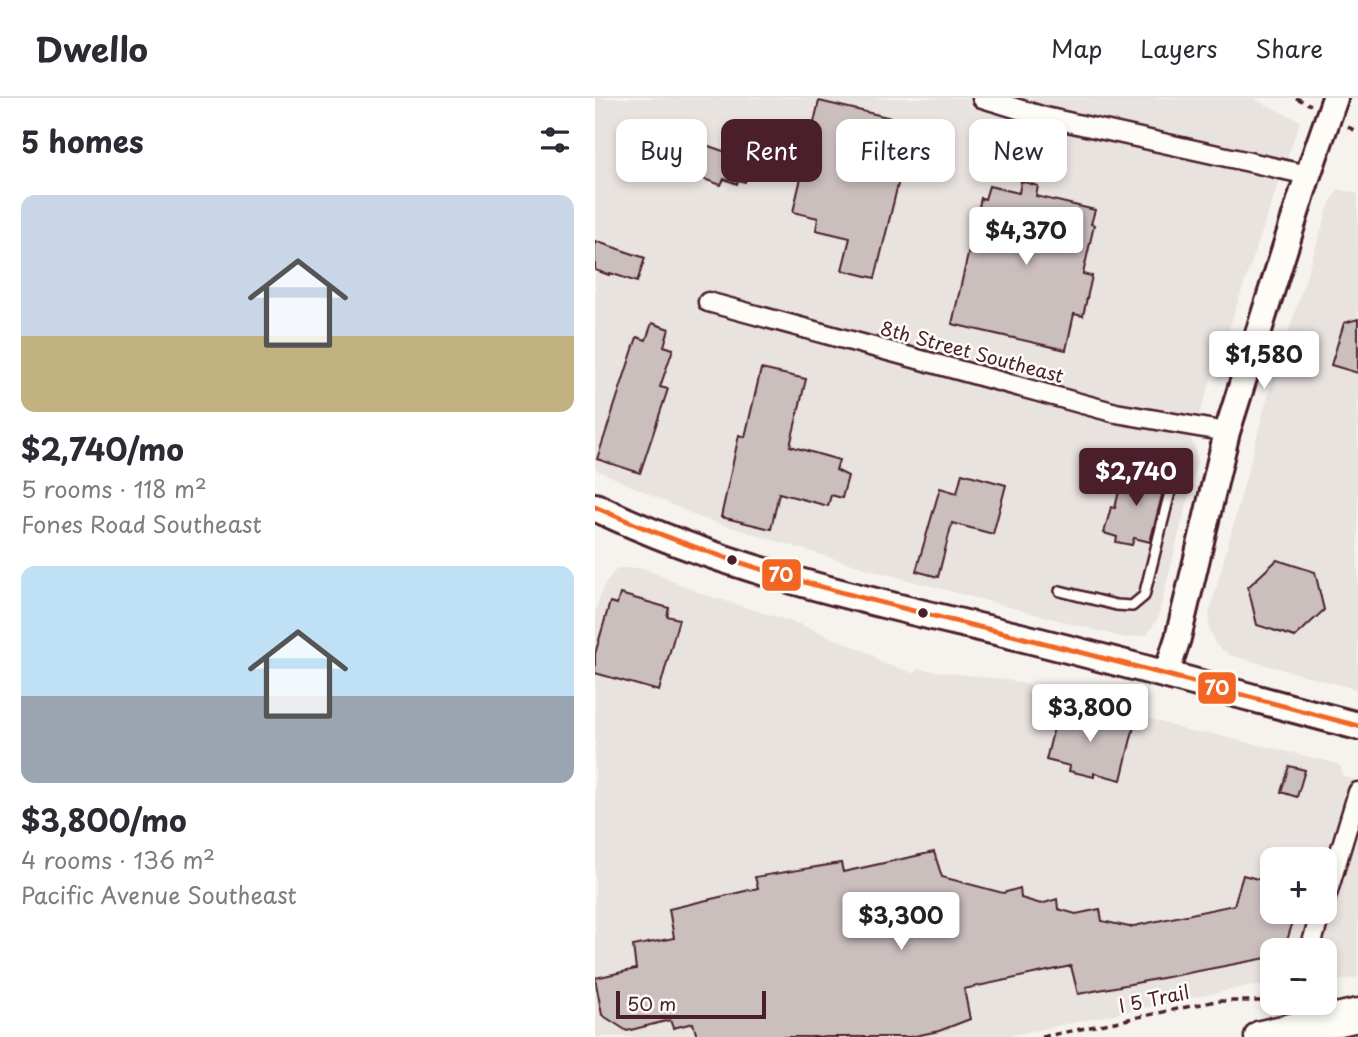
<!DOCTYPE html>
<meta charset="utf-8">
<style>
body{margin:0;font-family:"Playpen Sans",sans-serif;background:#f2f2f3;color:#2b2b33;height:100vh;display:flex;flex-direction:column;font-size:26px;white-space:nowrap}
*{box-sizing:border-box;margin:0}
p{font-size:23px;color:#7c7c81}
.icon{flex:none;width:38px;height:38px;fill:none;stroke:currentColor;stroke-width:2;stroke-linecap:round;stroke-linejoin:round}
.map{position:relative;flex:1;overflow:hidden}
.details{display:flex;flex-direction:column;background:#fff;width:595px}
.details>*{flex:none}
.guide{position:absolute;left:21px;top:21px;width:637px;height:63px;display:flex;gap:14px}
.controls{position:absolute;left:665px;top:749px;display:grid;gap:14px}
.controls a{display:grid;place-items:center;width:77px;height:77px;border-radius:14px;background:#fff;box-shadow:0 4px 10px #0003;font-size:35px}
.scale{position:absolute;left:21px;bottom:18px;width:150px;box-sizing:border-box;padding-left:7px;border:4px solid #4a1f2b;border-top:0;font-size:19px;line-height:24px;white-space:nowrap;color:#4a1f2b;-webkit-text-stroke:5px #fdfcf7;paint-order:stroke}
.price{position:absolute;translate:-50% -60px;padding:0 16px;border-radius:7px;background:#fff;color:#222;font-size:23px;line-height:46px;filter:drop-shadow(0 2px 4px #0008)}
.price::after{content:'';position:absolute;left:50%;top:42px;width:21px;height:16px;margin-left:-10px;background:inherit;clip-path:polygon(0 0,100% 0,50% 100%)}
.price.on{background:#4a1f2b;color:#fff}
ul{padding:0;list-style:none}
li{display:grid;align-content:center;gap:14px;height:371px;padding:0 21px}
li span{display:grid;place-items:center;height:217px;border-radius:14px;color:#555}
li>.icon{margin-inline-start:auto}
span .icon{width:126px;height:126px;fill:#fffc;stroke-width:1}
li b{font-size:30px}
h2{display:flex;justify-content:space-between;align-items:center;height:84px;padding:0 21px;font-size:30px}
.tag{padding:0 24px;border-radius:14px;background:#fff;box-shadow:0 4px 10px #0003;font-size:24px;line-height:63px}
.tag.on{background:#4a1f2b;color:#fff}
header{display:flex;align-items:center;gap:42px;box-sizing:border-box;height:98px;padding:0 35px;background:#fff;border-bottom:2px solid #e1e1e2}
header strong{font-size:33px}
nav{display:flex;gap:38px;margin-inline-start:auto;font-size:24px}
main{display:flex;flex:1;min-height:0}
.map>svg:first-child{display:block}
.built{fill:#e9e3e0;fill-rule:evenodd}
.building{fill:#cbbfbe;stroke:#4a1f2b;stroke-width:2}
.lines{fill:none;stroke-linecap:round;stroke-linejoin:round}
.lane-casing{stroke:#4a1f2b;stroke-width:14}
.street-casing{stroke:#4a1f2b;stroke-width:23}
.secondary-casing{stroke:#4a1f2b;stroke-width:30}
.primary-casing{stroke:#4a1f2b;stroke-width:32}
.highway-casing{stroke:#4a1f2b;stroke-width:37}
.path{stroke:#4a1f2b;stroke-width:3.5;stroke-dasharray:7 5;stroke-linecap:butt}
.lane{stroke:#fdfcf7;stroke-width:9}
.street{stroke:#fdfcf7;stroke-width:18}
.secondary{stroke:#fdfcf7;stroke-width:24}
.primary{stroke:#fdfcf7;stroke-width:26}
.highway{stroke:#fdfcf7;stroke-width:32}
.bus-1-casing{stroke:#fdfcf7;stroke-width:10}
.bus-1{stroke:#f26522;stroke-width:5}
.bus-dot{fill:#4a1f2b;stroke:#fdfcf7;stroke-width:2.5}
.labels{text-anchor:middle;stroke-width:5;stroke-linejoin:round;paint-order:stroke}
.street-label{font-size:19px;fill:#4a1f2b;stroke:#fdfcf7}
.line-badge{stroke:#fdfcf7;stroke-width:2.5}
.badge-label{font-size:19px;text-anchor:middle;font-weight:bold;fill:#fff}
</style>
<header>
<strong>Dwello</strong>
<nav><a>Map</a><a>Layers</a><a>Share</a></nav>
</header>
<main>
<section class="details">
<h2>5 homes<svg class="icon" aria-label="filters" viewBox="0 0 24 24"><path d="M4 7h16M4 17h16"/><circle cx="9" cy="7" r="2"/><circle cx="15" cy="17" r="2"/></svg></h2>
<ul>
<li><span style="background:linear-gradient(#c9d6e8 65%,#c2b280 0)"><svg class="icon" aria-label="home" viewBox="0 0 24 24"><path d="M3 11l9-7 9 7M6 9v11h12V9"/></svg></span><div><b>$2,740/mo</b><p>5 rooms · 118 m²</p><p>Fones Road Southeast</p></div></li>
<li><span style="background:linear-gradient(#bfe0f5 60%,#9aa5b1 0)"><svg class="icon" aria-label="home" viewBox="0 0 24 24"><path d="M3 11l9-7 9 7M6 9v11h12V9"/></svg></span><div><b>$3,800/mo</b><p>4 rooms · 136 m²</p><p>Pacific Avenue Southeast</p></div></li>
</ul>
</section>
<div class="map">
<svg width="763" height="939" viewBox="0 0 763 939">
<rect width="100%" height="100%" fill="#f6f3ef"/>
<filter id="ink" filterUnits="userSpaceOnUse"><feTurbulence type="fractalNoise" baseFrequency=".0143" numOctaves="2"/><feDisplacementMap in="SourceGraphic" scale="14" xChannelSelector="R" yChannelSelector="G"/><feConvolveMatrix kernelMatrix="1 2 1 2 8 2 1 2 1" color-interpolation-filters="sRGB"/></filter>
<g filter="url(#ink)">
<!-- built -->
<g class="built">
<polygon points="0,0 658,0 705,23 596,341 601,352 602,364 563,520 552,537 530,540 276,472 103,419 0,371"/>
<polygon points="744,91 763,96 763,592 634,557 620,546 614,529 614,517 672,301 735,104"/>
<path d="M22 470H48L105 495 207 527 277 556 285 564 318 575 324 571 414 582 524 610 598 635H614L740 665 746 669 748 678 763 683V879L730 886V852H677V888H654L410 939H0V513L9 487ZM677 761H730V814H677Z"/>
</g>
<!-- building -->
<g class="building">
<polygon points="224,3 318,25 280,180 247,172 255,140 221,132 223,120 198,114"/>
<polygon points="108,46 157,63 150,84 143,82 142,86 129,81 126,87 97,77"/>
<polygon points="426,83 443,88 441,98 500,112 496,126 499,127 488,176 497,178 488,218 479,216 471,252 357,226 386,100 390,101 394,88 424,95"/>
<polygon points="0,143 50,160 42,184 15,175 14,177 0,172"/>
<polygon points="763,221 763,275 736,267 749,225"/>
<polygon points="57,225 74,231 69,248 78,251 65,289 73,291 45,375 2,361 42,239 51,242"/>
<polygon points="166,271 211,281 195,348 244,362 241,372 253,378 247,400 236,397 233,408 184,395 176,431 126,419 144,337 150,339"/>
<polygon points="529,372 571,382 555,444 539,440 537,447 521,444 522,439 509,435 516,409 520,410"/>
<polygon points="367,375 411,387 398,436 357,425 343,479 321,473 345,390 362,395"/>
<polygon points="682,462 720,474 729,512 700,539 662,527 653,489"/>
<polygon points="25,496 74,510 72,518 84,521 64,593 0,575 0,556 15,504 22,506"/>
<polygon points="464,609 539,628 526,682 499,675 499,679 474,673 475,668 451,662"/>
<polygon points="694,668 710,672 702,699 686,694"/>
<polygon points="339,754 347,779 408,795 425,790 426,800 446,806 462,801 463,811 481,816 505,811 507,823 534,829 639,807 648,777 677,785 677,814 701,814 689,852 677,852 677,859 483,896 476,868 369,891 375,921 344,933 315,939 102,939 98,925 78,930 75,922 32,933 7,917 0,880 41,871 38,848 79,840 74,811 163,790 160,779 246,765 248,774"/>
</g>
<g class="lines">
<defs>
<polyline id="lane" points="465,493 521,507 537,508 549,498 580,374 573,361"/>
<g id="street">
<polyline points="387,0 450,19 713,77"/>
<polyline points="113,204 521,315 632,334"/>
<polyline points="730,803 763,694"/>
<polyline points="715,851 726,814"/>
</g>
<polyline id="secondary" points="571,577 583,540 632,334 713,77 740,0"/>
<path id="primary" d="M0 409C134 474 281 504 425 539 538 567 650 598 763 628"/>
<polyline id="highway" points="666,939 763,917"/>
</defs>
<!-- lane casing -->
<use href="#lane" class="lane-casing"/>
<!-- street casing -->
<use href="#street" class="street-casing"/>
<!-- secondary casing -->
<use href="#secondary" class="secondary-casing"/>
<!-- primary casing -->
<use href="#primary" class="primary-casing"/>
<!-- highway casing -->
<use href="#highway" class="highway-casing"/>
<!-- path -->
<g class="path">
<polyline points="701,0 716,7"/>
<polyline points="753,29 763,34"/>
<polyline points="447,939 621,903 677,903"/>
</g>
<!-- lane -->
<use href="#lane" class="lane"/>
<!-- street -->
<use href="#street" class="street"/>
<!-- secondary -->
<use href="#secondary" class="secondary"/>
<!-- primary -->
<use href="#primary" class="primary"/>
<!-- highway -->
<use href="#highway" class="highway"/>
<defs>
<path id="bus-1" d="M0 409C140 472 277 503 425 539 538 567 650 598 763 628"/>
</defs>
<!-- bus-1 casing -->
<use href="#bus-1" class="bus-1-casing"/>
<!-- bus-1 -->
<use href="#bus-1" class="bus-1"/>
</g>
</g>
<!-- markers -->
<g class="bus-dot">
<circle cx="137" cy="462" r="6"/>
<circle cx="328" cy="515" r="6"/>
</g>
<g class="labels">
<!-- street labels -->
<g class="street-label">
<text transform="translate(377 254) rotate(15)" y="7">8th Street Southeast</text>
<text transform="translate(559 901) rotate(-12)" y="7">I 5 Trail</text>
</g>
</g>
<g class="line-badge">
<rect x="166" y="460" width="41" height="34" rx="7" fill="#f26522"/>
<rect x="602" y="573" width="40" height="34" rx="7" fill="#f26522"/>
</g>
<g class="badge-label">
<text x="186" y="484">70</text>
<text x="622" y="597">70</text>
</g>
</svg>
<div class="controls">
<a>+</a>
<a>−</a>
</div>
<div class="scale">50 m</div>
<b class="price" style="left:431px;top:169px">$4,370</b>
<b class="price" style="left:669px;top:293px">$1,580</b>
<b class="price on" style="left:541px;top:410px">$2,740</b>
<b class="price" style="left:495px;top:646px">$3,800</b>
<b class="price" style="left:306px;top:854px">$3,300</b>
<div class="guide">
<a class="tag">Buy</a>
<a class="tag on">Rent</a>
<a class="tag">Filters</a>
<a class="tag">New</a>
</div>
</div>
</main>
